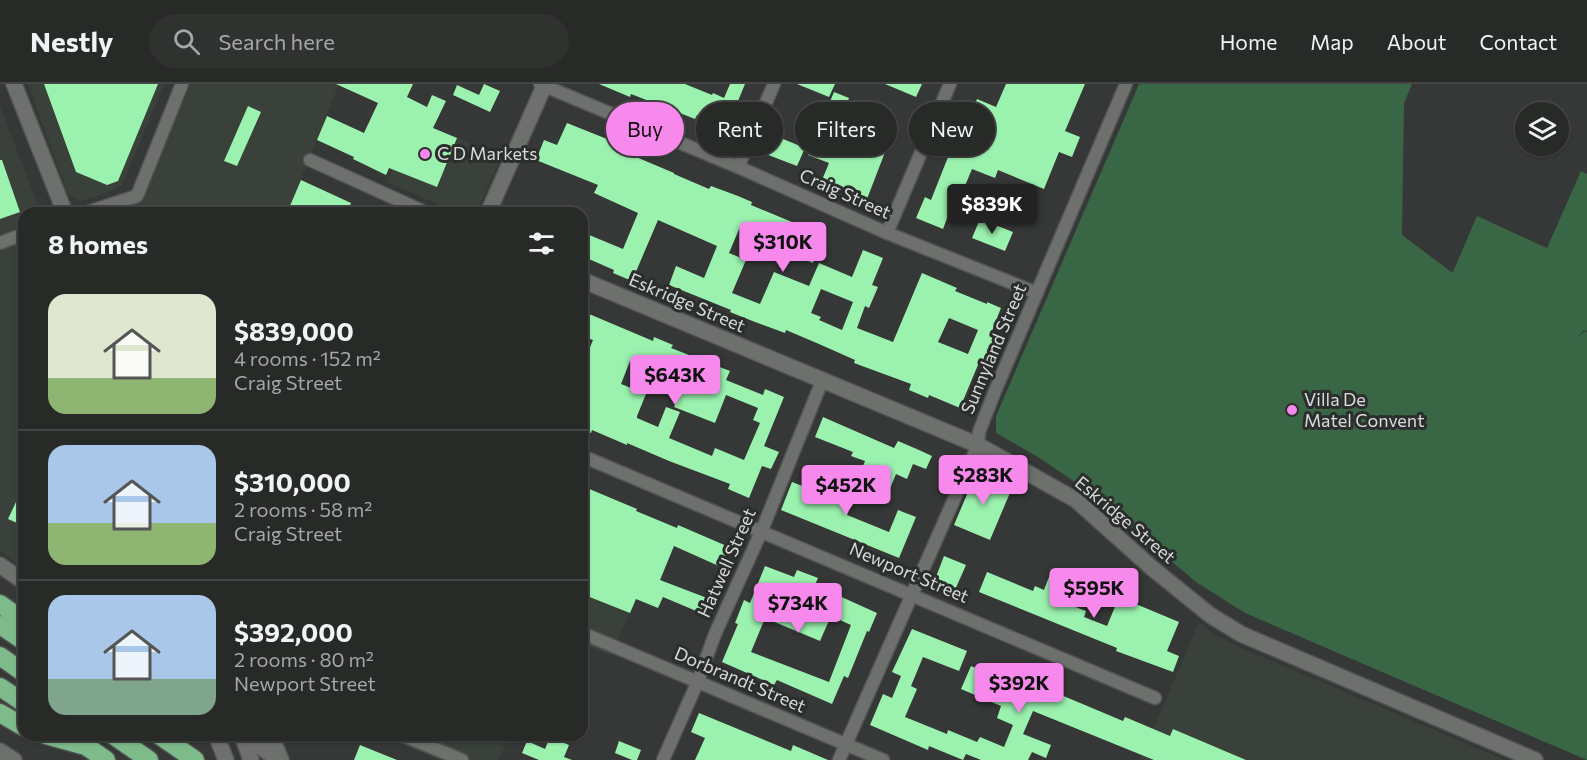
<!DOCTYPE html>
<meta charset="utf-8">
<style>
body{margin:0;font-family:Commissioner,sans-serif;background:#303230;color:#f1f3f6;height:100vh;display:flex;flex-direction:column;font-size:22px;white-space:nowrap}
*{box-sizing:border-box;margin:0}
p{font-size:20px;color:#a5a7a8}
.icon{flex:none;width:33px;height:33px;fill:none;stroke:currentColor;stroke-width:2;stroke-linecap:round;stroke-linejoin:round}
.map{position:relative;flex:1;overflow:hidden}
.details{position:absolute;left:18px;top:123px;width:570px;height:534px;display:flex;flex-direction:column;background:#282a28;border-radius:18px;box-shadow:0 2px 4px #0004,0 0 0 2px #444645}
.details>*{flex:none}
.banner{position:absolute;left:606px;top:18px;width:570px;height:54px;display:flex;gap:12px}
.fabs{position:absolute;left:1515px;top:18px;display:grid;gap:12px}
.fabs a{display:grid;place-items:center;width:54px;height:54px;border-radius:50%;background:#282a28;box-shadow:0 2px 4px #0004,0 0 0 2px #444645;font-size:30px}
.price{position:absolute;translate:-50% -51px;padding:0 14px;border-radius:6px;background:#f788ec;color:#111;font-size:20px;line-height:39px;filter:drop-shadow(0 2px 3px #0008)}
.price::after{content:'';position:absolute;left:50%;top:36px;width:18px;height:14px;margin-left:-9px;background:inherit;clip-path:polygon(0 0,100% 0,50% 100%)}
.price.on{background:#222;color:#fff}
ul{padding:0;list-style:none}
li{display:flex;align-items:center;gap:18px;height:150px;padding:0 30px}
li+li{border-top:2px solid #444645}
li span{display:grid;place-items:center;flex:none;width:168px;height:120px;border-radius:18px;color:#555}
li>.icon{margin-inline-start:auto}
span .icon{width:72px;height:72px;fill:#fffc;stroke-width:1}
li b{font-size:26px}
h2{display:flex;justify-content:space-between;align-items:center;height:72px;padding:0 30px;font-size:26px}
.pill{padding:0 21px;border-radius:27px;background:#282a28;box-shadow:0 2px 4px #0004,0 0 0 2px #444645;font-size:21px;line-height:54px}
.pill.on{background:#f788ec;color:#111}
header{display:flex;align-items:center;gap:36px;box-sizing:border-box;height:84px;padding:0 30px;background:#282a28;border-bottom:2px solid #444645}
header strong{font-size:28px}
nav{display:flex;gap:33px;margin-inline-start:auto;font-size:21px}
.search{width:420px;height:54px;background:#303230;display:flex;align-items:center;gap:15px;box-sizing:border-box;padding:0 21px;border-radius:33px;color:#a5a7a8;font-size:22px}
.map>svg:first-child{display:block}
.built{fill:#39413a}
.green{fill:#396745}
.building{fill:#9bf2af;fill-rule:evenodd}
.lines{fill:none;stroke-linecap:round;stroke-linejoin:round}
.street-casing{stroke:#525452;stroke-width:15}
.secondary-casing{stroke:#525452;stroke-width:18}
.highway-casing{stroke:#525452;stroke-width:21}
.street{stroke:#6e706e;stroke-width:12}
.secondary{stroke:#6e706e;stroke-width:15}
.highway{stroke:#7dbb8b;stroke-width:18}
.poi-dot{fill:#f788ec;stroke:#2b2e2c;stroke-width:2}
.labels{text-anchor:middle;stroke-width:6;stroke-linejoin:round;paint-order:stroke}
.poi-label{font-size:18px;fill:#d9dbda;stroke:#2b2e2c;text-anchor:start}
.street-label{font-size:18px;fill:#d9dbda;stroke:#2b2e2c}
</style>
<header>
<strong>Nestly</strong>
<div class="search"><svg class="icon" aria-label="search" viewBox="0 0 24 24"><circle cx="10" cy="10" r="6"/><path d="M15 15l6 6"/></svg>Search here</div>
<nav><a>Home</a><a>Map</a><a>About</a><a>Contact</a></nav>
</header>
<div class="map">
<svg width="1587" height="676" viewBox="0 0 1587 676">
<rect width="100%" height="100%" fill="#353836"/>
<!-- built -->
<g class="built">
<polygon points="28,0 164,0 123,100 117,105 81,117 68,110"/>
<polygon points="191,0 339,0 287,129 117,129 135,120 143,112"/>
<polygon points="0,22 41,129 24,129 24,484 0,467"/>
<polygon points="413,36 502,72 476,129 458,129 387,98"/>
<polygon points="582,464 646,491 611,572 582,560"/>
<polygon points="1199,538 1215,551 1241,564 1505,676 1140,676"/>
<polygon points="381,651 509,651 499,676 439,676"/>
</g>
<!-- green -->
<polygon class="green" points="1139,0 1412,0 1404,19 1402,151 1450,187 1466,194 1453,188 1477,132 1547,164 1581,87 1587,90 1587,247 1584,246 1578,253 1585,247 1587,248 1587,676 1245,529 1196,498 1091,409 1038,373 996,349 996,332"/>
<!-- building -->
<g class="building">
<polygon points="44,0 158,0 118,97 107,101 76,88"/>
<polygon points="336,0 413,0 407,13 427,23 432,11 446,17 433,44 457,54 437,103 389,84 386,91 353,75 354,73 317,56 327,32 364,49 378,19"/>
<polygon points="484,0 500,7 490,28 453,11 457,1 479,11"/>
<polygon points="599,0 685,0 712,11 713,9 724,14 730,0 745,0 727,44 697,31 695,35 631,10 630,13"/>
<polygon points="797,0 835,0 829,13"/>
<polygon points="885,0 922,0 916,13"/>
<polygon points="1006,0 1085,0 1065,47 1080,53 1072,73 1059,68 1044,105 998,86 995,94 972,85 957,121 978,129 974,139 949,129 943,145 916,134 925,113 931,116 950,68 943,65 953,41 965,45 977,15 996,23"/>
<polygon points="834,8 849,14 838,43 887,63 867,115 822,96 829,79 808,71"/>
<polygon points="248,22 261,28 237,82 224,77"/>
<path d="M567 39 612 57 610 62 674 89V90L709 105 711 102 738 112 752 118 751 121 799 141 800 139 825 149 813 179 788 169 791 160 743 140 742 144 740 143 729 169 746 176 732 209 760 220 774 188 809 202 819 179 852 193 863 166 883 174 872 201 878 203 869 224 865 222 857 244 893 258 922 189 957 204 955 207 987 220V218L1001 224 990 252 998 256 989 279 980 276 960 324 929 311 928 314 909 306 911 300 854 279 855 276 819 260 786 246 785 249 755 238 730 228 731 226 669 201 676 182 704 194 717 162 658 136 632 197 613 189 614 186 582 172V148L623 165 638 129 594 109 598 101 536 76 544 56 557 61ZM821 205 853 218 842 246 819 236 821 233 811 229ZM949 234 978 246 968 270 938 258Z"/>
<polygon points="771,50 805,64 797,82 763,69"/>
<polygon points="0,76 2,76 20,128 0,135"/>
<polygon points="301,96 351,119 347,129 287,129"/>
<polygon points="980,135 1013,148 1005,167 972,154"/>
<path d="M582 227 653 257 654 253 673 261 671 264 730 287 726 296 763 311 765 305 784 313 764 362 779 368 771 385 762 382 749 414 728 405 730 400 669 377 627 359V361L592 346 591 349 582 345V283L593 256 582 252ZM630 277 670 293 668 298 682 303 674 323 715 339 726 311 758 324 753 336 760 339 744 376 715 364 712 372 669 354 680 328 666 323 658 343 637 334V332L646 310 621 300Z"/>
<polygon points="823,333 894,364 898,357 919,366 932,372 926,385 913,380 907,395 896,390 887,412 856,400 865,377 851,372 853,368 815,353"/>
<polygon points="976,389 1012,404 990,456 954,441"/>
<polygon points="834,393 858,403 847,431 889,448 898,426 916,433 899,474 781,426 792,398 826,411"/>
<polygon points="24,401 24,442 8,435"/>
<polygon points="587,404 637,425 636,427 677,444 678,441 729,463 721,483 674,462 660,496 707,514 701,529 663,513 658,524 636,515 630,529 582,510 582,417"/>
<polygon points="944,472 966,481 955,506 934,498"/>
<path d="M765 482 794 493 797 486 818 494 815 501 877 529 869 548 867 547 848 594 844 592 832 620 777 596 774 601 722 578 738 540 735 539 744 516 750 519ZM831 532 851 541 829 598 751 568 765 534 820 557Z"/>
<polygon points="1052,485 1072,493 1062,518 1086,527 1084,533 1107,542 1119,513 1179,538 1167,567 1179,572 1173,588 1116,567 1117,564 979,508 987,488 1033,507 1035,502 1044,506"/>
<polygon points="912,545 967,567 959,587 923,573 911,602 917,605 905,633 947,650 948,646 977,658 980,653 1004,663 1013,641 997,634 1001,622 961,605 971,582 997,593 1000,586 1032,599 1033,595 1055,604 1054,608 1123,637 1125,633 1170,652 1173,645 1246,676 1154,676 1033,627 1023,650 1051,661 1046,674 1032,668 1028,676 981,676 966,670 963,676 929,662 928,666 870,641 883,610 892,614 901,592 892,588"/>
<polygon points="699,629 791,667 793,661 828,676 695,676 705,654 691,648"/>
<polygon points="550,653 569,661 564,673 572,676 539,676 522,669 527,657 545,665"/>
<polygon points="619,657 641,666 637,676 632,676 615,669"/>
<polygon points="360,661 397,676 354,676"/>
</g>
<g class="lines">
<defs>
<g id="street">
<polyline points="540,0 738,83 887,149 1037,209"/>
<polyline points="310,76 427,129"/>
<polyline points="738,83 774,0"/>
<polyline points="85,129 137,112 182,0"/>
<polyline points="887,149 950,0"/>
<polyline points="0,159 24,150"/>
<polyline points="582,372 1155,614"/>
<polyline points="582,549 883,676"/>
<polyline points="402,651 462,676"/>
<polyline points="663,676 698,597 715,550 762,446 822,297"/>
<polyline points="839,676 978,361 979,348 995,307 1126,0"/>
</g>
<g id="secondary">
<polyline points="14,0 65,129"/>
<polyline points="488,129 545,0"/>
<polyline points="582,196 978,361 1076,416 1152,484 1210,531 1241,550 1535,676"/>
<polyline points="0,481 24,498"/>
<polyline points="216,651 226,676"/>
<polyline points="242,651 251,676"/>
<polyline points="243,651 279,676"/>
<polyline points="271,651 281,676"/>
<polyline points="0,667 14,676"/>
</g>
<g id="highway">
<polyline points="0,520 24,537"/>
<polyline points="0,541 24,557"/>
<polyline points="0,572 24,589"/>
<polyline points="0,603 24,619"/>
<polyline points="0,629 24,643"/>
<polyline points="46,651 82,661"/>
<polyline points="70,651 106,676"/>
<polyline points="113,651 149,676"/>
<polyline points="159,651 195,676"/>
</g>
</defs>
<!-- street casing -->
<use href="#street" class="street-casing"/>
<!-- secondary casing -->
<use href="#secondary" class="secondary-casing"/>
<!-- highway casing -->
<use href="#highway" class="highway-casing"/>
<!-- street -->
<use href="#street" class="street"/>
<!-- secondary -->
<use href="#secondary" class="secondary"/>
<!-- highway -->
<use href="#highway" class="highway"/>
</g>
<!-- markers -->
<g class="poi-dot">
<circle cx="425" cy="70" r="6"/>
<circle cx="1292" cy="326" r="6"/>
</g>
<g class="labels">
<!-- poi labels -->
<g class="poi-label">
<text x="437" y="76">C D Markets</text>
<text x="1304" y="322">Villa De<tspan x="1304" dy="21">Matel Convent</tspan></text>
</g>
<!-- street labels -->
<g class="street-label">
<text transform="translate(845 110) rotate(24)" y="6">Craig Street</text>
<text transform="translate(687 219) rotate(23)" y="6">Eskridge Street</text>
<text transform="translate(994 265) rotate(-67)" y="6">Sunnyland Street</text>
<text transform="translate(1125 436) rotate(40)" y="6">Eskridge Street</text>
<text transform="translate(727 479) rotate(-66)" y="6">Hatwell Street</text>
<text transform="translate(909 489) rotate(23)" y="6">Newport Street</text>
<text transform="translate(740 596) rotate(23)" y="6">Dorbrandt Street</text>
</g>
</g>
</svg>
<div class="fabs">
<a><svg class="icon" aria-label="layers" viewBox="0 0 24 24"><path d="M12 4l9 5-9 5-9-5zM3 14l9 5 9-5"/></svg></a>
</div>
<b class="price on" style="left:992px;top:151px">$839K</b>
<b class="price" style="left:783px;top:189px">$310K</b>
<b class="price" style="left:675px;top:322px">$643K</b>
<b class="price" style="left:983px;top:422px">$283K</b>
<b class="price" style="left:846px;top:432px">$452K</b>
<b class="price" style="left:1094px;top:535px">$595K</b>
<b class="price" style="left:798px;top:550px">$734K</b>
<b class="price" style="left:1019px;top:630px">$392K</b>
<div class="banner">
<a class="pill on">Buy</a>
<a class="pill">Rent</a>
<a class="pill">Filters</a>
<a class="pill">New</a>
</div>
<section class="details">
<h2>8 homes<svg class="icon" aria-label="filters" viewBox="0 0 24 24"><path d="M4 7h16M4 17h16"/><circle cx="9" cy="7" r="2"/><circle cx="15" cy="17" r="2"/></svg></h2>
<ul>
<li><span style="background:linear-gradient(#dfe7d0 70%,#8fb573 0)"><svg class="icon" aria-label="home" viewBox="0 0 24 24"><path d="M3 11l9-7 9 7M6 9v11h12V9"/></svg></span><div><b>$839,000</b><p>4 rooms · 152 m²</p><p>Craig Street</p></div></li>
<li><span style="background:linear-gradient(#a9c7e8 65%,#8fb573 0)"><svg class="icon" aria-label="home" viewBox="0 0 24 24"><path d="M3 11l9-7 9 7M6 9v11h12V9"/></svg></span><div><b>$310,000</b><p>2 rooms · 58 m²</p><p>Craig Street</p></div></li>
<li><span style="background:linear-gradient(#a9c7e8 70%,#7fa58c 0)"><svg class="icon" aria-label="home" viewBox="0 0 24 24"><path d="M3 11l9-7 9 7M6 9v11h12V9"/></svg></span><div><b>$392,000</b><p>2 rooms · 80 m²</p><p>Newport Street</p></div></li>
</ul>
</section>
</div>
